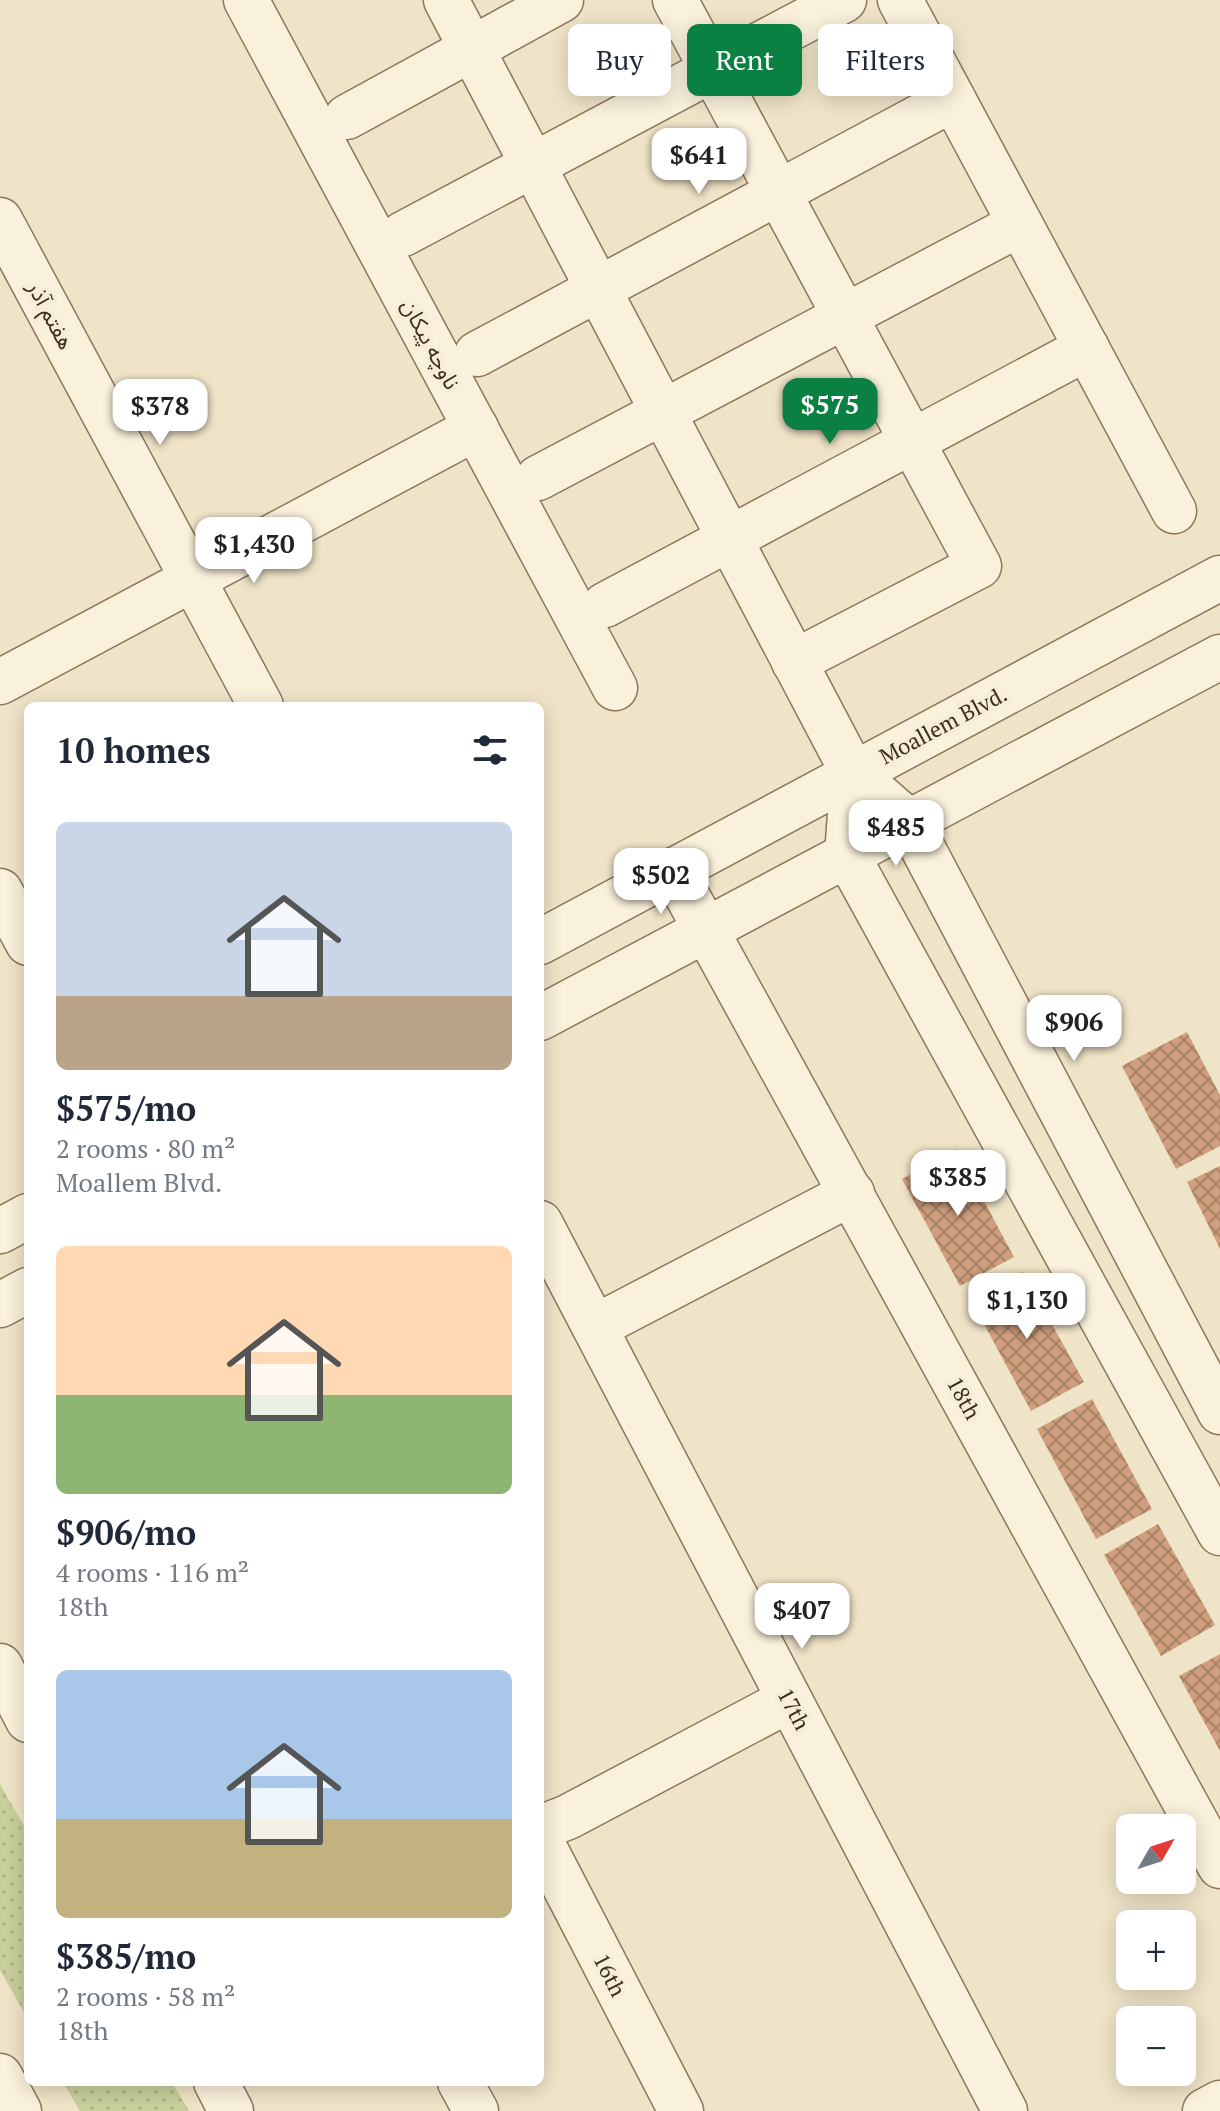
<!DOCTYPE html>
<meta charset="utf-8">
<style>
body{margin:0;font-family:"PT Serif","Noto Sans Arabic",serif;background:#f6f6f7;color:#1f2937;height:100vh;display:flex;flex-direction:column;font-size:30px;white-space:nowrap}
*{box-sizing:border-box;margin:0}
p{font-size:26px;color:#747a83}
.icon{flex:none;width:44px;height:44px;fill:none;stroke:currentColor;stroke-width:2;stroke-linecap:round;stroke-linejoin:round}
.map{position:relative;flex:1;overflow:hidden}
.sheet{position:absolute;left:24px;top:702px;width:520px;height:1384px;display:flex;flex-direction:column;background:#fff;border-radius:12px;box-shadow:0 4px 20px #0003}
.sheet>*{flex:none}
.top-card{position:absolute;left:568px;top:24px;width:532px;height:72px;display:flex;gap:16px}
.needle{width:52px;rotate:51deg}
.fabs{position:absolute;left:1116px;top:1814px;display:grid;gap:16px}
.fabs a{display:grid;place-items:center;width:80px;height:80px;border-radius:12px;background:#fff;box-shadow:0 4px 20px #0003;font-size:40px}
.price{position:absolute;translate:-50% -68px;padding:0 18px;border-radius:16px;background:#fff;color:#222;font-size:26px;line-height:52px;filter:drop-shadow(0 2px 4px #0008)}
.price::after{content:'';position:absolute;left:50%;top:48px;width:24px;height:18px;margin-left:-12px;background:inherit;clip-path:polygon(0 0,100% 0,50% 100%)}
.price.selected{background:#0b8043;color:#fff}
ul{padding:0;list-style:none}
li{display:grid;align-content:center;gap:16px;height:424px;padding:0 32px}
li span{display:grid;place-items:center;height:248px;border-radius:12px;color:#555}
li>.icon{margin-inline-start:auto}
span .icon{width:144px;height:144px;fill:#fffc;stroke-width:1}
li b{font-size:34px}
h2{display:flex;justify-content:space-between;align-items:center;height:96px;padding:0 32px;font-size:34px}
.chip{padding:0 28px;border-radius:12px;background:#fff;box-shadow:0 4px 20px #0003;font-size:28px;line-height:72px}
.chip.selected{background:#0b8043;color:#fff}
.map>svg:first-child{display:block}
.grass{fill:url(#grass-dots)}
.building{fill:url(#building-cross-hatch)}
.lines{fill:none;stroke-linecap:round;stroke-linejoin:round}
.minor-casing{stroke:#8d765c;stroke-width:47}
.minor{stroke:#faf1dc;stroke-width:44}
.labels{text-anchor:middle;stroke-width:8;stroke-linejoin:round;paint-order:stroke}
.street-label{font-size:22px;fill:#3d2e20;stroke:#f7eed8}
</style>
<div class="map">
<svg width="1220" height="2111" viewBox="0 0 1220 2111">
<defs>
<pattern id="grass-dots" width="8" height="8" patternUnits="userSpaceOnUse" patternTransform="scale(2)"><rect width="8" height="8" fill="#c9cf9b"/><path d="M2 2h.1M6 6h.1" fill="none" stroke="#aeb285" stroke-width="1.8" stroke-linecap="round"/></pattern>
<pattern id="building-cross-hatch" width="8" height="8" patternUnits="userSpaceOnUse" patternTransform="scale(2)"><rect width="8" height="8" fill="#cf9f7d"/><path d="M0 0l8 8M0 8l8-8" fill="none" stroke="#a98266"/></pattern>
</defs>
<rect width="100%" height="100%" fill="#f0e4c8"/>
<!-- grass -->
<g class="grass">
<polygon points="0,1784 28,1833 28,2019 0,1970"/>
<polygon points="63,2082 172,2082 189,2111 80,2111"/>
</g>
<!-- building -->
<g class="building">
<polygon points="1187,1032 1220,1095 1220,1146 1176,1169 1122,1066"/>
<polygon points="956,1149 1014,1257 960,1286 902,1179"/>
<polygon points="1220,1166 1220,1249 1187,1182"/>
<polygon points="1023,1272 1084,1382 1031,1411 971,1300"/>
<polygon points="1092,1399 1152,1509 1096,1539 1037,1429"/>
<polygon points="1158,1524 1215,1625 1161,1656 1104,1555"/>
<polygon points="1220,1654 1220,1751 1179,1676"/>
</g>
<g class="lines">
<defs>
<g id="minor">
<polyline points="246,0 615,688"/>
<polyline points="446,0 853,773 909,822 1220,1412"/>
<polyline points="675,0 979,566 794,662"/>
<polyline points="900,0 1174,511"/>
<polyline points="347,117 561,0"/>
<polyline points="0,220 261,706"/>
<polyline points="403,234 844,0"/>
<polyline points="477,354 953,99"/>
<polyline points="538,478 1020,224"/>
<polyline points="605,605 1087,348"/>
<polyline points="0,682 476,428"/>
<polyline points="853,773 847,855 1220,1533"/>
<polyline points="673,870 1220,1866"/>
<polyline points="0,891 28,943"/>
<polyline points="540,942 1220,578"/>
<polyline points="540,1018 1220,657"/>
<polyline points="540,1223 1005,2111"/>
<polyline points="0,1231 28,1216"/>
<polyline points="0,1305 28,1290"/>
<polyline points="595,1327 852,1193"/>
<polyline points="0,1666 28,1720"/>
<polyline points="540,1828 568,1817 789,1700"/>
<polyline points="540,1839 681,2111"/>
<polyline points="0,2076 19,2111"/>
<polyline points="216,2082 231,2111"/>
<polyline points="460,2082 476,2111"/>
<polyline points="1205,2111 1220,2103"/>
</g>
</defs>
<!-- minor casing -->
<use href="#minor" class="minor-casing"/>
<!-- minor -->
<use href="#minor" class="minor"/>
</g>
<g class="labels">
<!-- street labels -->
<g class="street-label">
<text transform="translate(51 315) rotate(62)" y="8">هفتم آذر</text>
<text transform="translate(431 344) rotate(62)" y="8">ناوچه پیکان</text>
<text transform="translate(943 725) rotate(-28)" y="8">Moallem Blvd.</text>
<text transform="translate(964 1398) rotate(61)" y="8">18th</text>
<text transform="translate(794 1709) rotate(62)" y="8">17th</text>
<text transform="translate(610 1975) rotate(63)" y="8">16th</text>
</g>
</g>
</svg>
<div class="fabs">
<a><svg class="needle" viewBox="-14 -14 28 28"><path d="M0-13l5 13h-10z" fill="#e53935"/><path d="M0 13l5-13h-10z" fill="#747a83"/></svg></a>
<a>+</a>
<a>−</a>
</div>
<b class="price" style="left:699px;top:196px">$641</b>
<b class="price selected" style="left:830px;top:446px">$575</b>
<b class="price" style="left:160px;top:447px">$378</b>
<b class="price" style="left:254px;top:585px">$1,430</b>
<b class="price" style="left:896px;top:868px">$485</b>
<b class="price" style="left:661px;top:916px">$502</b>
<b class="price" style="left:1074px;top:1063px">$906</b>
<b class="price" style="left:958px;top:1218px">$385</b>
<b class="price" style="left:1027px;top:1341px">$1,130</b>
<b class="price" style="left:802px;top:1651px">$407</b>
<div class="top-card">
<a class="chip">Buy</a>
<a class="chip selected">Rent</a>
<a class="chip">Filters</a>
</div>
<section class="sheet">
<h2>10 homes<svg class="icon" aria-label="filters" viewBox="0 0 24 24"><path d="M4 7h16M4 17h16"/><circle cx="9" cy="7" r="2"/><circle cx="15" cy="17" r="2"/></svg></h2>
<ul>
<li><span style="background:linear-gradient(#c9d6e8 70%,#b9a48a 0)"><svg class="icon" aria-label="home" viewBox="0 0 24 24"><path d="M3 11l9-7 9 7M6 9v11h12V9"/></svg></span><div><b>$575/mo</b><p>2 rooms · 80 m²</p><p>Moallem Blvd.</p></div></li>
<li><span style="background:linear-gradient(#ffd9b3 60%,#8fb573 0)"><svg class="icon" aria-label="home" viewBox="0 0 24 24"><path d="M3 11l9-7 9 7M6 9v11h12V9"/></svg></span><div><b>$906/mo</b><p>4 rooms · 116 m²</p><p>18th</p></div></li>
<li><span style="background:linear-gradient(#a9c7e8 60%,#c2b280 0)"><svg class="icon" aria-label="home" viewBox="0 0 24 24"><path d="M3 11l9-7 9 7M6 9v11h12V9"/></svg></span><div><b>$385/mo</b><p>2 rooms · 58 m²</p><p>18th</p></div></li>
</ul>
</section>
</div>
